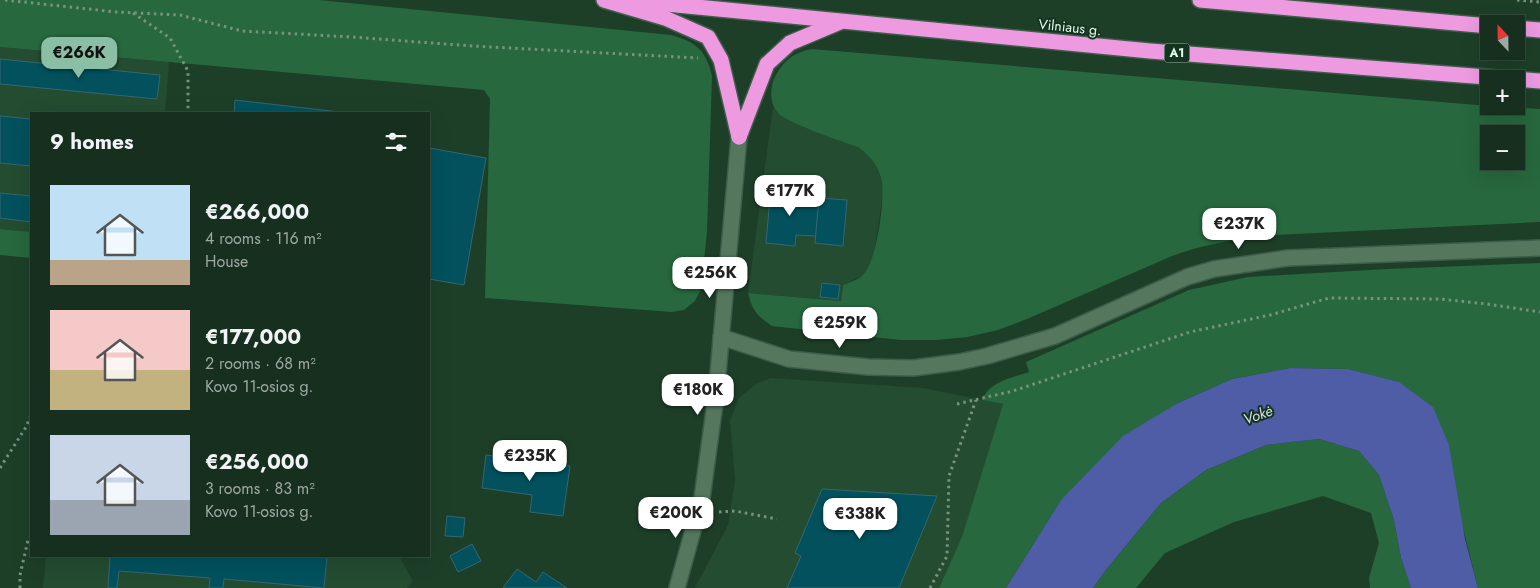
<!DOCTYPE html>
<meta charset="utf-8">
<style>
body{margin:0;font-family:Jost,sans-serif;background:#1f3727;color:#f1f3f6;height:100vh;display:flex;flex-direction:column;font-size:19px;white-space:nowrap}
*{box-sizing:border-box;margin:0}
p{font-size:16px;color:#9ea9a4}
.icon{flex:none;width:28px;height:28px;fill:none;stroke:currentColor;stroke-width:2;stroke-linecap:round;stroke-linejoin:round}
.map{position:relative;flex:1;overflow:hidden}
.panel{position:absolute;left:30px;top:112px;width:400px;height:445px;display:flex;flex-direction:column;background:#162f1e;border-radius:0px;box-shadow:0 5px 20px #0002,0 0 0 1px #354a3c}
.panel>*{flex:none}
.needle{width:32px;rotate:338deg}
.tools{position:absolute;left:1480px;top:15px;display:grid;gap:10px}
.tools a{display:grid;place-items:center;width:45px;height:45px;border-radius:0px;background:#162f1e;box-shadow:0 5px 20px #0002,0 0 0 1px #354a3c;font-size:25px}
.price{position:absolute;translate:-50% -42px;padding:0 11px;border-radius:10px;background:#fff;color:#222;font-size:16px;line-height:32px;filter:drop-shadow(0 1px 2px #0008)}
.price::after{content:'';position:absolute;left:50%;top:30px;width:15px;height:11px;margin-left:-8px;background:inherit;clip-path:polygon(0 0,100% 0,50% 100%)}
.price.selected{background:#8abfa5;color:#111}
ul{padding:0;list-style:none}
li{display:flex;align-items:center;gap:15px;height:125px;padding:0 20px}
li span{display:grid;place-items:center;flex:none;width:140px;height:100px;border-radius:0px;color:#555}
li>.icon{margin-inline-start:auto}
span .icon{width:60px;height:60px;fill:#fffc;stroke-width:1}
li b{font-size:21px}
h2{display:flex;justify-content:space-between;align-items:center;height:60px;padding:0 20px;font-size:21px}
.map>svg:first-child{display:block}
.built{fill:#234c31}
.green{fill:#27683e;fill-rule:evenodd}
.water{fill:#4e5da5}
.building{fill:#02515d;stroke:#356772}
.lines{fill:none;stroke-linecap:round;stroke-linejoin:round}
.minor-casing{stroke:#3e5c49;stroke-width:18}
.highway-casing{stroke:#3e5c49;stroke-width:18}
.path{stroke:#77927f;stroke-width:3;stroke-dasharray:2.5 4;stroke-linecap:butt}
.minor{stroke:#54775e;stroke-width:15}
.highway{stroke:#ed9ae0;stroke-width:15}
.labels{text-anchor:middle;stroke-width:4;stroke-linejoin:round;paint-order:stroke}
.shield{fill:#13341e;stroke:#a6bead;stroke-width:1}
.shield-label{font-size:12px;font-weight:bold;fill:#e5f9ea}
.street-label{font-size:14px;fill:#e5f9ea;stroke:#13341e}
.water-label{font-size:15px;font-style:italic;fill:#d7ddf1;stroke:#13341e}
</style>
<div class="map">
<svg width="1540" height="588" viewBox="0 0 1540 588">
<rect width="100%" height="100%" fill="#1d3f28"/>
<!-- built -->
<g class="built">
<polygon points="0,47 169,62 165,114 31,114 31,232 0,229"/>
<polygon points="773,107 777,113 858,147 867,153 875,164 881,178 883,194 873,260 865,274 843,285 841,301 748,293"/>
<polygon points="771,378 923,388 1003,404 962,538 939,588 695,588 728,525 735,480 730,421 739,398 756,384"/>
<polygon points="46,556 399,556 413,581 407,588 43,588"/>
</g>
<!-- green -->
<g class="green">
<path d="M0 0H319L671 35C696 42 706 50 712 76L707 232 701 289 695 301 684 310 672 312 485 298 490 99 484 90 0 47Z"/>
<path d="M812 49 1489 106 1540 109V222L1256 236C1227 241 1199 246 1172 256L1027 319 998 330 967 337 937 340H901L772 326C757 316 752 310 748 293L841 301 843 285C851 282 861 279 866 271 877 255 886 197 881 178 877 164 869 155 858 147 841 141 786 123 777 112 769 102 770 85 776 75 784 60 795 52 812 49ZM1489 134H1516V161H1489Z"/>
<polygon points="0,229 31,232 31,258 0,255"/>
<path d="M1540 263V588H1478L1433 407 1398 382 1348 369 1290 368 1232 379 1178 403 1061 500 1006 588H939L962 537 1003 404 982 400C990 381 1012 378 1029 372L1026 362 1189 290 1248 277 1387 269Z"/>
<polygon points="1319,439 1359,451 1379,475 1394,520 1401,558 1411,588 1370,588 1369,578 1379,543 1371,513 1323,496 1234,522 1165,553 1136,588 1093,588 1105,571 1161,503 1206,470 1266,445"/>
</g>
<!-- water -->
<polygon class="water" points="1290,368 1348,369 1399,382 1433,407 1449,445 1465,539 1478,588 1411,588 1401,558 1394,520 1379,475 1359,451 1319,439 1266,445 1206,470 1161,503 1105,571 1093,588 1006,588 1061,500 1123,436 1178,403 1232,379"/>
<!-- building -->
<g class="building">
<polygon points="0,59 160,75 157,99 0,84"/>
<polygon points="235,100 357,114 234,114"/>
<polygon points="0,116 31,119 31,166 0,163"/>
<polygon points="429,148 486,158 464,285 429,279"/>
<polygon points="771,187 801,189 799,204 819,206 816,236 796,235 795,246 766,243"/>
<polygon points="0,193 31,196 31,222 0,218"/>
<polygon points="819,198 847,200 843,246 815,243"/>
<polygon points="822,283 840,285 838,299 820,297"/>
<polygon points="486,455 570,466 563,516 530,512 532,495 482,488"/>
<polygon points="822,489 937,496 899,588 787,588 801,556 795,553"/>
<polygon points="447,516 465,518 463,537 445,536"/>
<polygon points="472,544 481,561 458,572 450,556"/>
<polygon points="110,556 327,556 324,588 224,579 223,588 209,588 210,578 119,571 117,588 108,588"/>
<polygon points="517,569 536,582 543,572 567,588 503,588"/>
</g>
<g class="lines">
<defs>
<g id="minor">
<polyline points="721,337 789,359 868,367 913,368 959,362 987,356 1055,336 1187,277 1214,269 1288,258 1540,248"/>
<polyline points="677,588 702,498 716,396 739,137"/>
</g>
<g id="highway">
<polyline points="604,0 665,18 708,37 721,60 739,137"/>
<polyline points="625,0 1150,51 1512,79"/>
<polyline points="1200,0 1489,26"/>
<polyline points="1516,28 1540,30"/>
<polyline points="1516,79 1540,81"/>
<polyline points="739,137 767,64 790,43 840,22"/>
</g>
</defs>
<!-- minor casing -->
<use href="#minor" class="minor-casing"/>
<!-- highway casing -->
<use href="#highway" class="highway-casing"/>
<!-- path -->
<g class="path">
<polyline points="5,0 116,12 180,15 242,31 352,37 472,46 698,58"/>
<polyline points="1517,0 1540,2"/>
<polyline points="133,13 170,38 188,71 188,114"/>
<polyline points="957,404 1013,391 1190,332 1270,315 1329,298 1440,299 1487,304 1540,312"/>
<polyline points="0,468 26,427 31,415"/>
<polyline points="719,512 735,511 777,519"/>
<polyline points="20,588 20,575 28,540 31,536"/>
<polyline points="930,588 947,556 949,476 976,400"/>
</g>
<!-- minor -->
<use href="#minor" class="minor"/>
<!-- highway -->
<use href="#highway" class="highway"/>
</g>
<g class="labels">
<!-- shield labels -->
<rect class="shield" x="1164.5" y="43.5" width="25" height="19" rx="4"/>
<g class="shield-label">
<text x="1177" y="57">A1</text>
</g>
<!-- street labels -->
<g class="street-label">
<text transform="translate(1070 27) rotate(6)" y="5">Vilniaus g.</text>
</g>
<!-- water labels -->
<g class="water-label">
<text transform="translate(1258 415) rotate(-20)" y="5">Vokė</text>
</g>
</g>
</svg>
<div class="tools">
<a><svg class="needle" viewBox="-14 -14 28 28"><path d="M0-13l5 13h-10z" fill="#e53935"/><path d="M0 13l5-13h-10z" fill="#9ea9a4"/></svg></a>
<a>+</a>
<a>−</a>
</div>
<b class="price selected" style="left:79px;top:79px">€266K</b>
<b class="price" style="left:790px;top:217px">€177K</b>
<b class="price" style="left:1239px;top:250px">€237K</b>
<b class="price" style="left:710px;top:299px">€256K</b>
<b class="price" style="left:840px;top:349px">€259K</b>
<b class="price" style="left:698px;top:416px">€180K</b>
<b class="price" style="left:530px;top:482px">€235K</b>
<b class="price" style="left:676px;top:539px">€200K</b>
<b class="price" style="left:860px;top:540px">€338K</b>
<section class="panel">
<h2>9 homes<svg class="icon" aria-label="filters" viewBox="0 0 24 24"><path d="M4 7h16M4 17h16"/><circle cx="9" cy="7" r="2"/><circle cx="15" cy="17" r="2"/></svg></h2>
<ul>
<li><span style="background:linear-gradient(#bfe0f5 75%,#b9a48a 0)"><svg class="icon" aria-label="home" viewBox="0 0 24 24"><path d="M3 11l9-7 9 7M6 9v11h12V9"/></svg></span><div><b>€266,000</b><p>4 rooms · 116 m²</p><p>House</p></div></li>
<li><span style="background:linear-gradient(#f6c9c9 60%,#c2b280 0)"><svg class="icon" aria-label="home" viewBox="0 0 24 24"><path d="M3 11l9-7 9 7M6 9v11h12V9"/></svg></span><div><b>€177,000</b><p>2 rooms · 68 m²</p><p>Kovo 11-osios g.</p></div></li>
<li><span style="background:linear-gradient(#c9d6e8 65%,#9aa5b1 0)"><svg class="icon" aria-label="home" viewBox="0 0 24 24"><path d="M3 11l9-7 9 7M6 9v11h12V9"/></svg></span><div><b>€256,000</b><p>3 rooms · 83 m²</p><p>Kovo 11-osios g.</p></div></li>
</ul>
</section>
</div>
